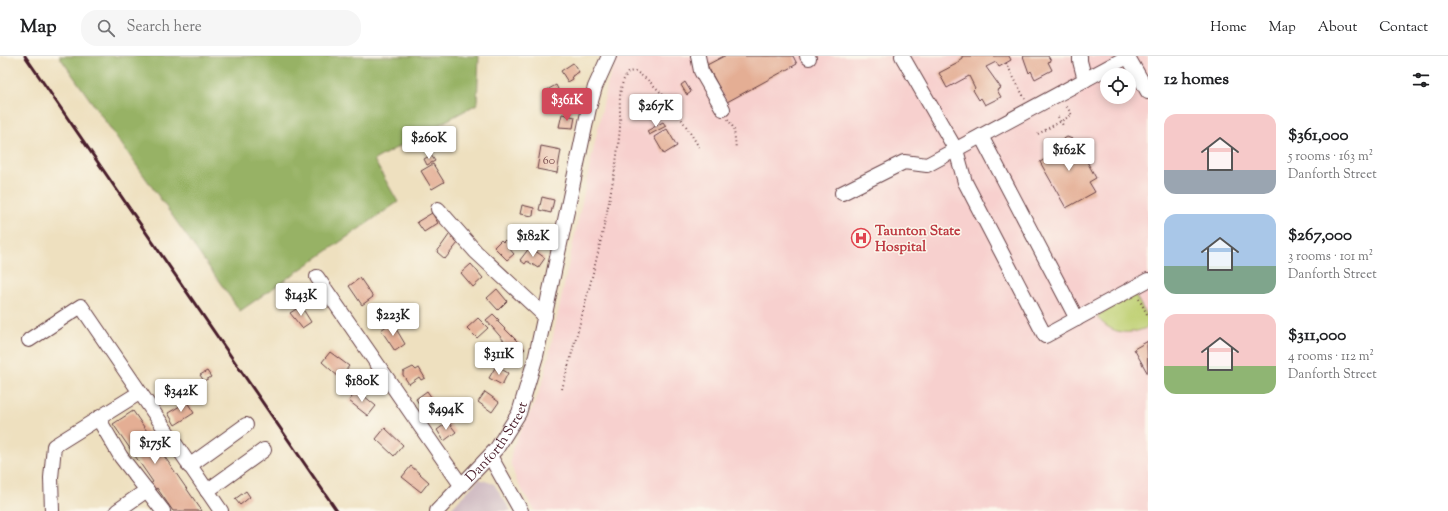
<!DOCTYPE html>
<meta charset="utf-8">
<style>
body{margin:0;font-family:"Sorts Mill Goudy",serif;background:#f6f6f6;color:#202124;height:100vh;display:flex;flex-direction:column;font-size:15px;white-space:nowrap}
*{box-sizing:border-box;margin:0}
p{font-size:13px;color:#757577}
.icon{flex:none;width:22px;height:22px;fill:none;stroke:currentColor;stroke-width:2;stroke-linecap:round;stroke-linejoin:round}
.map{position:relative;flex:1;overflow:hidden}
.sheet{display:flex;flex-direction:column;background:#fff;width:300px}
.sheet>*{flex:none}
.fabs{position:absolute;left:1100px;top:12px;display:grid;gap:8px}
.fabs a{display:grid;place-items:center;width:36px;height:36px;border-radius:50%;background:#fff;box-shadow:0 2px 10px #0003;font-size:20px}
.price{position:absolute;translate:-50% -34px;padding:0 9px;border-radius:4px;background:#fff;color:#222;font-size:13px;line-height:26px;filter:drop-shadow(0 1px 2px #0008)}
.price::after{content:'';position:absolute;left:50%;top:24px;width:12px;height:9px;margin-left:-6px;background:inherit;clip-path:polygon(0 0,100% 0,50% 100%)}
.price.on{background:#d1495b;color:#fff}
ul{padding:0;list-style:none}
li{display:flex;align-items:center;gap:12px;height:100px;padding:0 16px}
li span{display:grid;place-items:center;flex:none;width:112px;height:80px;border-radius:12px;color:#555}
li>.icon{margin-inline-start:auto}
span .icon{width:48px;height:48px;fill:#fffc;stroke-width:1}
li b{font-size:17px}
h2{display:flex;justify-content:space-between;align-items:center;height:48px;padding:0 16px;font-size:17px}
header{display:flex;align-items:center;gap:24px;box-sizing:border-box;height:56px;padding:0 20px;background:#fff;border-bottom:1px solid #e0e0e0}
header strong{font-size:19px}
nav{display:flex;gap:22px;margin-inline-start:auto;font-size:14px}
.search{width:280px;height:36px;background:#f6f6f6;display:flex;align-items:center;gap:10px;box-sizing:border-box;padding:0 14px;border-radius:16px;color:#757577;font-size:15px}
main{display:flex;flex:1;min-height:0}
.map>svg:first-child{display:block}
.built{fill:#f7d0ce;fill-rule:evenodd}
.industrial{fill:#d2bec4}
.green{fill:#bfd073;stroke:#84784f}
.forest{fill:#97b265;stroke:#706848}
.building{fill:#e4ae94}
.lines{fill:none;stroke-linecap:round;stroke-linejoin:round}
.minor-casing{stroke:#633c41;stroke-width:16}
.path{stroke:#633c41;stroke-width:2;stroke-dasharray:1 3;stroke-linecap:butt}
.minor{stroke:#fff;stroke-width:14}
.rail{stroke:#4a1f2b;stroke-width:3}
.labels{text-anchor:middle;stroke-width:3;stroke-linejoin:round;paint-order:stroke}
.number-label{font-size:12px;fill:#704345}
.health-label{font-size:14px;font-weight:bold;fill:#be3a42;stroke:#fbf7ec;text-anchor:start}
.street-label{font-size:14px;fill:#4a1f2b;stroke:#fbf7ec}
</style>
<header>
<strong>Map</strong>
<div class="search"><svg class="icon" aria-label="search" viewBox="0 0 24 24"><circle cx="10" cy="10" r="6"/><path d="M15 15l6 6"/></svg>Search here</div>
<nav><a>Home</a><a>Map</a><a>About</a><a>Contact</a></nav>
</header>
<main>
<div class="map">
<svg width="1148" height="455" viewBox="0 0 1148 455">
<rect width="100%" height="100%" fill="#fbf7ec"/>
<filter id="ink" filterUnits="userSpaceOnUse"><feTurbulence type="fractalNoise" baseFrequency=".025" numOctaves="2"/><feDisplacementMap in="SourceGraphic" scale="8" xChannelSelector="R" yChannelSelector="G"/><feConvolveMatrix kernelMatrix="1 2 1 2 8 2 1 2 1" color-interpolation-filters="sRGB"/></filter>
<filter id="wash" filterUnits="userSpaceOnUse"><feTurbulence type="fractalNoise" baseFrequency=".012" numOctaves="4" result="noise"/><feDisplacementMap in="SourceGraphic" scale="16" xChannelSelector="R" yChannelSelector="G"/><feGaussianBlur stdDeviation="0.9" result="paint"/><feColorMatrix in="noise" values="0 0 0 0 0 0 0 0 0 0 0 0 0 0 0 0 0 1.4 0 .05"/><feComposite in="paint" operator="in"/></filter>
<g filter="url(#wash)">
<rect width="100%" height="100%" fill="#eee0bf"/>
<!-- built -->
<path class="built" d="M617 0H1148V455H535L517 426 511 409V399L513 390 535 347 544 322 607 30ZM1107 19H1129V41H1107Z"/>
<!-- industrial -->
<polygon class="industrial" points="479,423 494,428 511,455 449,455"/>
<!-- green -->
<path class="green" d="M1134 237 1148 262V271C1130 280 1111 278 1098 262V259Z"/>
<!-- forest -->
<polygon class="forest" points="59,0 479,0 477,48 374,104 398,146 240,255"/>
<g id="blocks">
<!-- building -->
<g class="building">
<polygon points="724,0 793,0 797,8 727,46 707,9"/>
<polygon points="962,0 1009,0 1011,4 999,11 996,6 986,11 1001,32 997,34 1001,41 985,49 981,42 979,44 973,34 975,32 969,20 947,32 939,17 960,6 959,4 962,2"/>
<polygon points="1023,0 1048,0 1051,5 1048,6 1052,14 1035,23 1031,15 1029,17"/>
<polygon points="573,7 579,16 572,20 573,23 568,26 561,15"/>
<polygon points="685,26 691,36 687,39 681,29"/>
<polygon points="556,29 559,35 548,41 545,35"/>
<polygon points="562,58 575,61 573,72 559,71"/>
<polygon points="663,66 666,70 649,79 647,75"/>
<polygon points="667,73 677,90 664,98 654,81"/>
<polygon points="1067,81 1075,84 1096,122 1089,126 1095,136 1066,152 1040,106 1055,98 1051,91"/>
<polygon points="541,90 561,94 557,117 537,113"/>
<polygon points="431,99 435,105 427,109 424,103"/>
<polygon points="433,108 444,126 432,133 421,115"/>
<polygon points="542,141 554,144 551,157 539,154"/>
<polygon points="522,149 534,152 533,160 520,158"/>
<polygon points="432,157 438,167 424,176 417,166"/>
<polygon points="449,179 458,187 445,203 437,196"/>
<polygon points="501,184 503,186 505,184 510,189 508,191 514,198 507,204 494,191"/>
<polygon points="530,191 545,202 538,212 527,205 525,208 520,204"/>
<polygon points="471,208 483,222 473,231 461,217"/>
<polygon points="360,222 373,241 362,249 349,230"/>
<polygon points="497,233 507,245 498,254 487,242"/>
<polygon points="301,250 311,266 302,272 290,257"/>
<polygon points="493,258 499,264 497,265 525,293 512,305 500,291 505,286 486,264"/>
<polygon points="478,262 488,272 477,282 467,272"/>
<polygon points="392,266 405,288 395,295 381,274"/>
<polygon points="1148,285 1147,290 1148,318 1134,293"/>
<polygon points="330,296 349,310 340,322 322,306"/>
<polygon points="496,310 508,317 502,329 489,322"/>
<polygon points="413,311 416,314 419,312 425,322 421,324 419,321 409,328 403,319 403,316"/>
<polygon points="207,315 211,321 204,325 200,319"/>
<polygon points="357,334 376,350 368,360 349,345"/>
<polygon points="427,335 436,348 423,354 416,343"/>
<polygon points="485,336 499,346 492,356 478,346"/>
<polygon points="187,346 194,357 175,369 168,357"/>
<polygon points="133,355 202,455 173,455 157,432 150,437 146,431 153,426 113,368"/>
<polygon points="448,366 456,376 444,385 437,374"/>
<polygon points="385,372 403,389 394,400 376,383"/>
<polygon points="411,410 429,426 421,436 402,421"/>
<polygon points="246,435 250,441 240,449 235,443"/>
</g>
</g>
</g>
<g filter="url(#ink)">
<use href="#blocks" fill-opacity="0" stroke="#633c41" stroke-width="1"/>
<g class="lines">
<defs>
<g id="minor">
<polyline points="698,0 701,15 723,53"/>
<polyline points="807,0 809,2"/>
<polyline points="902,0 956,94 965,126 1045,280 1148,224"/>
<polyline points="1080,0 1080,5 1085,24"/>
<polyline points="1128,1 1148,36"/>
<polyline points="981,80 1077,263"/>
<polyline points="842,137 904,106 927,109 1129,0"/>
<polyline points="438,153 476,196 545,260"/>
<polyline points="317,221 461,429"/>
<polyline points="29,284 81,250 221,455"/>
<polyline points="98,362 121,401 163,455"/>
<polyline points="490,400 521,455"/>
<polyline points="189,410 246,369"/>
<polyline points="207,435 264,394"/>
<polyline points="52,455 51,422 54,390 139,337"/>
<polyline points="117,455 147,434"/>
<path id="s1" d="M437 455 497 392 519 357 536 300 589 52 595 31 609 0"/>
</g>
</defs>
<!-- minor casing -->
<use href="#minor" class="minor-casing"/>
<!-- path -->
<g class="path">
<polyline points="1006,7 1025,43"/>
<polyline points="1058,61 1064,71"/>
<polyline points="728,63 734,73 736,93"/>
<polyline points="1038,78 1072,59 1065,48"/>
<polyline points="1139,243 1148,260"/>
<path d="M562 333C580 266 600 198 612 129 616 111 618 91 620 72 621 51 616 34 628 16L635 15C665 34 682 63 700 93"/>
</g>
<!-- minor -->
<use href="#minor" class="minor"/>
<!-- rail -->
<polyline class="rail" points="25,0 337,455"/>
</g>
</g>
<!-- icons -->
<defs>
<symbol id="hospital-ring" viewBox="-11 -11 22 22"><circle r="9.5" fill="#fbf7ec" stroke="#e0444e" stroke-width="1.5"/><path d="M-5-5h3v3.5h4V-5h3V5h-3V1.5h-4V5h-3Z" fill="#e0444e"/></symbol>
</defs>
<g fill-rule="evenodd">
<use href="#hospital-ring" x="850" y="171" width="22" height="22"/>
</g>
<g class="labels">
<!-- number labels -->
<g class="number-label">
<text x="549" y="108">60</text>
</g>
<!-- health labels -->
<g class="health-label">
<text x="875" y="179">Taunton State<tspan x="875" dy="16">Hospital</tspan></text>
</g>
<!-- street labels -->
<g class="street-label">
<text dy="5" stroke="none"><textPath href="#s1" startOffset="92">Danforth Street</textPath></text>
</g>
</g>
</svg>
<div class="fabs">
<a><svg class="icon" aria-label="locate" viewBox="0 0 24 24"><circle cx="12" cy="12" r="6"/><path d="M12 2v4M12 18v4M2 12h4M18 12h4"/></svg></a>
</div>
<b class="price on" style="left:567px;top:66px">$361K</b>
<b class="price" style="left:656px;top:72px">$267K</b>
<b class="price" style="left:429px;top:104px">$260K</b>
<b class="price" style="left:1069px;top:116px">$162K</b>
<b class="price" style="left:533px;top:202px">$182K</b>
<b class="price" style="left:301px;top:261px">$143K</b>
<b class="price" style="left:393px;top:281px">$223K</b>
<b class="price" style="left:499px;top:320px">$311K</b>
<b class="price" style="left:362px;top:347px">$180K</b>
<b class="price" style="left:181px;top:357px">$342K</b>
<b class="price" style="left:446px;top:375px">$494K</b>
<b class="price" style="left:155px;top:409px">$175K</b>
</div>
<section class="sheet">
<h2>12 homes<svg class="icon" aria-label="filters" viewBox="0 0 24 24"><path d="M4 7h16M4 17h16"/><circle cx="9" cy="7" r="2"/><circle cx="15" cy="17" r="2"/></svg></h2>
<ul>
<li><span style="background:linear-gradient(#f6c9c9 70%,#9aa5b1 0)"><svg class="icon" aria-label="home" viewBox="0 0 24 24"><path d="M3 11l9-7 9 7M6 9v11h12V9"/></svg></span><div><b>$361,000</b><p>5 rooms · 163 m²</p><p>Danforth Street</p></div></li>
<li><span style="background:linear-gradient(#a9c7e8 65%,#7fa58c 0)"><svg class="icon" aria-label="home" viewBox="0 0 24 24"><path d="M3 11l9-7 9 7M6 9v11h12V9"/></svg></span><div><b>$267,000</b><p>3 rooms · 101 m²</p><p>Danforth Street</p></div></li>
<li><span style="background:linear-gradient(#f6c9c9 65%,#8fb573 0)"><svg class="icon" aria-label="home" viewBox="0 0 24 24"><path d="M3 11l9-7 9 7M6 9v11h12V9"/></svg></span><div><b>$311,000</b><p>4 rooms · 112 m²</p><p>Danforth Street</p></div></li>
</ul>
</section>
</main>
